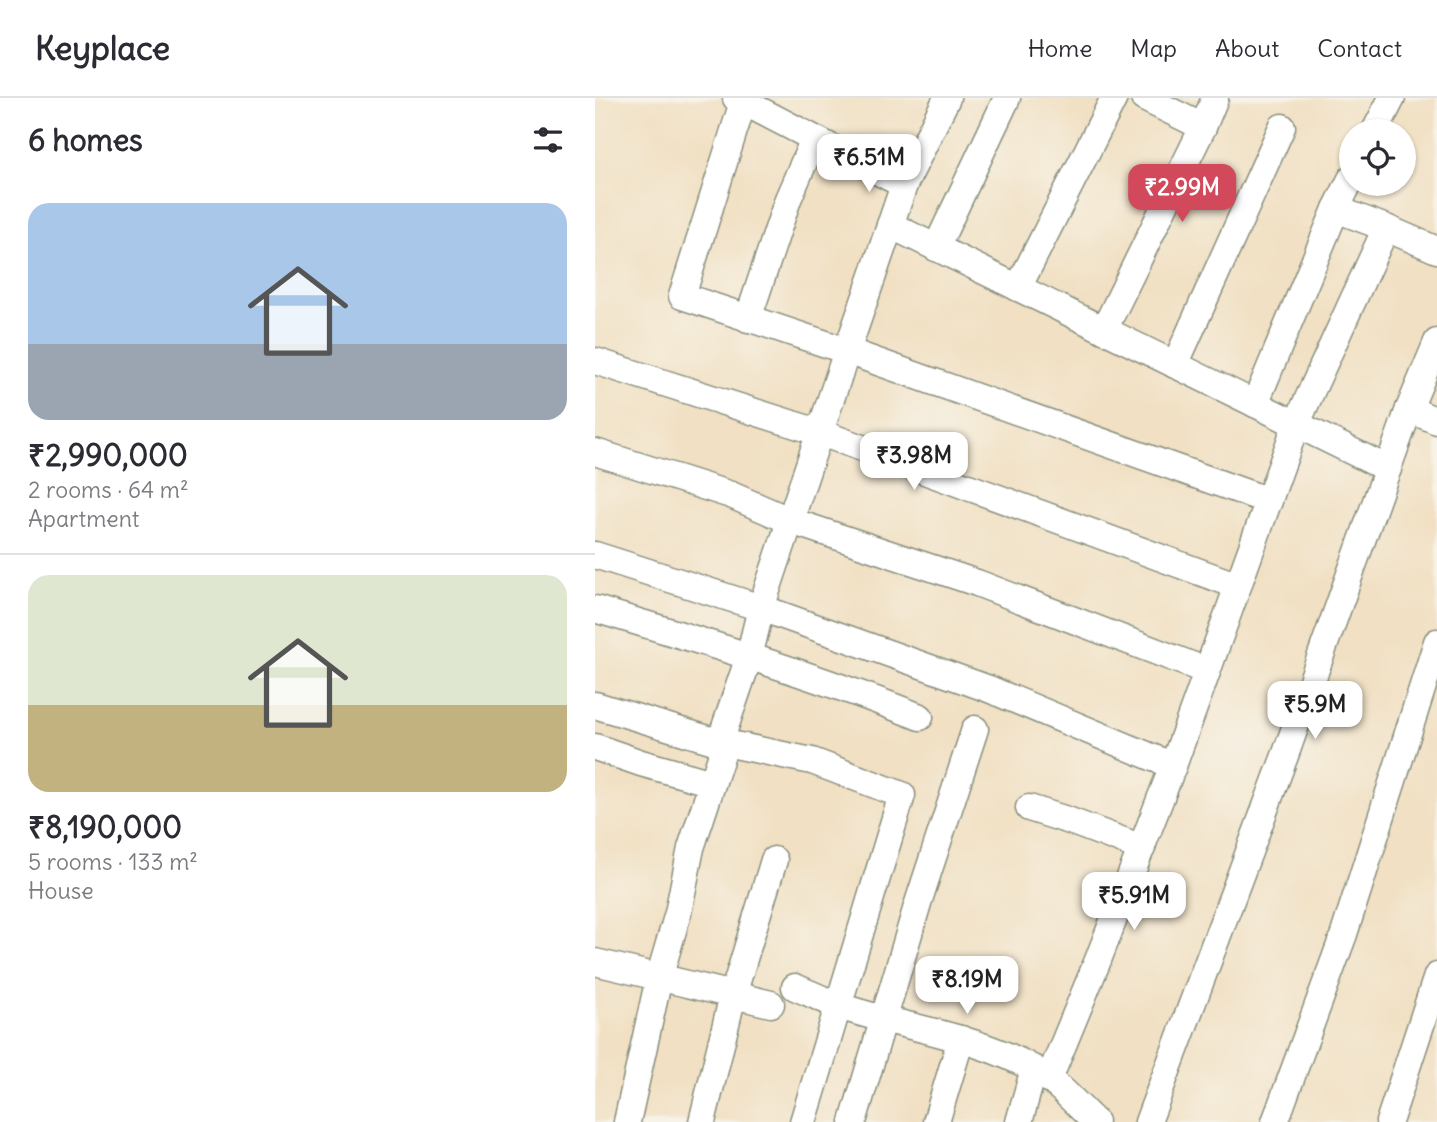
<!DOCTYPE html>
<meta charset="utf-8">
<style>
body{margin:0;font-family:Delius,sans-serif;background:#f7f7f7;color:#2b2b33;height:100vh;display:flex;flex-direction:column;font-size:26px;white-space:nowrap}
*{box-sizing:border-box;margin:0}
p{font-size:23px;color:#7c7c81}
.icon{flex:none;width:38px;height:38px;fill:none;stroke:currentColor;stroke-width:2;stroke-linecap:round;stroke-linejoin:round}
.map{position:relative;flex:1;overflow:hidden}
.sheet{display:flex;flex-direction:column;background:#fff;width:595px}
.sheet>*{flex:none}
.tools{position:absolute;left:744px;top:21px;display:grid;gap:14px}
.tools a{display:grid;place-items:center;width:77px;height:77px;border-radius:50%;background:#fff;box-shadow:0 2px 5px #0004;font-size:35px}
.price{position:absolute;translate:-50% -60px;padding:0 16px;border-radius:14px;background:#fff;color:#222;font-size:23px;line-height:46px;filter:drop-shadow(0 2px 4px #0008)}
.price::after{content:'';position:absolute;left:50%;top:42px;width:21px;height:16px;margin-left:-10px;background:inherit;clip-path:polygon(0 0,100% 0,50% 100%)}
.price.current{background:#d1495b;color:#fff}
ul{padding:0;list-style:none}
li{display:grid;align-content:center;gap:14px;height:371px;padding:0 28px}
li+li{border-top:2px solid #e1e1e2}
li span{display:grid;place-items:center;height:217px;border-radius:21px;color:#555}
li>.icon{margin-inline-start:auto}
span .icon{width:126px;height:126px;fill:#fffc;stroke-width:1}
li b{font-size:30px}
h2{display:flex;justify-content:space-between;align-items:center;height:84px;padding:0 28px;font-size:30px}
header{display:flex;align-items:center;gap:42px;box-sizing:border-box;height:98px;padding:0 35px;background:#fff;border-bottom:2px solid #e1e1e2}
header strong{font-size:33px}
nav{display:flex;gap:38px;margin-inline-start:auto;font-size:24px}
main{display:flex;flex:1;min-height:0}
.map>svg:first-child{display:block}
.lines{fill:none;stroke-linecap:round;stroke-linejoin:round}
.minor-casing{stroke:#888e7c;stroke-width:29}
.minor{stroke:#fff;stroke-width:26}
</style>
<header>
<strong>Keyplace</strong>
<nav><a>Home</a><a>Map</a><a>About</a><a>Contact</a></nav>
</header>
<main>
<section class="sheet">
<h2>6 homes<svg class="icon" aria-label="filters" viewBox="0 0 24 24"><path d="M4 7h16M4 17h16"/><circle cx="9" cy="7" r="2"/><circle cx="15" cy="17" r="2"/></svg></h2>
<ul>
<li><span style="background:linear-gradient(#a9c7e8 65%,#9aa5b1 0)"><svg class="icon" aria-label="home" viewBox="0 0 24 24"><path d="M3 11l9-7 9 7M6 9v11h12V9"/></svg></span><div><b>₹2,990,000</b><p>2 rooms · 64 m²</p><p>Apartment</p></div></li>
<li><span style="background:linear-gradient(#dfe7d0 60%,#c2b280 0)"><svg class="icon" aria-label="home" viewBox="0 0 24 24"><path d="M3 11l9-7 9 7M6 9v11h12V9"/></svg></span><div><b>₹8,190,000</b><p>5 rooms · 133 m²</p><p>House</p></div></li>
</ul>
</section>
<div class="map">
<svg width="842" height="1024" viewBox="0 0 842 1024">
<rect width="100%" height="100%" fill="#f7f3e8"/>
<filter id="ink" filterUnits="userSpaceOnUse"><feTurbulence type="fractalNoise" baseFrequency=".0143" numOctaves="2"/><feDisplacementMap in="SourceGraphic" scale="14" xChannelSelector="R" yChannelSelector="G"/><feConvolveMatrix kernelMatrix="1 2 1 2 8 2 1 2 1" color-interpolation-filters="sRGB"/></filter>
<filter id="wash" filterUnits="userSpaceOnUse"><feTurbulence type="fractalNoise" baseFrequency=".00686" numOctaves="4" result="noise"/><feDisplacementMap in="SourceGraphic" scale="28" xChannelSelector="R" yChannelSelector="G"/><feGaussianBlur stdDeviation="1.57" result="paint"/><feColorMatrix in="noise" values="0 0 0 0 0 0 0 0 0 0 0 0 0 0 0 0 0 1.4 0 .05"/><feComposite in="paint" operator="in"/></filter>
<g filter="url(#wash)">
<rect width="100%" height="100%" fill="#f1e0c3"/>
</g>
<g filter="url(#ink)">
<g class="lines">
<defs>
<g id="minor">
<polyline points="141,0 309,87 352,0"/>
<polyline points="549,0 608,29"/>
<polyline points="148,4 87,198 252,253 309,87"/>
<polyline points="780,33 797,0"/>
<polyline points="741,111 791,130"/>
<polyline points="295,127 793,371"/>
<polyline points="341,150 412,0"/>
<polyline points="423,190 519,0"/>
<polyline points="153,221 193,101 219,41"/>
<polyline points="509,232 608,29 620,0"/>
<polyline points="0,263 226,335 643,488"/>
<polyline points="580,267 687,29"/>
<polyline points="660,306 741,111 756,81"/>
<polyline points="814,311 842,323"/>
<polyline points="0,354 136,397 196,423 382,485 612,573"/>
<polyline points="0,457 166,510 394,591 578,668 701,327 791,130 842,152"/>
<path d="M0 511C110 544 219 577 325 619"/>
<polyline points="0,607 116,642 217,663 307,697 208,1024"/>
<polyline points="0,649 46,665 117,685"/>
<polyline points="434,710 475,723 547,750"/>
<polyline points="0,864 176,906"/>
<path d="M200 889C214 895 229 902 244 908 309 930 379 937 439 971 462 984 481 1006 500 1024"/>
<polyline points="454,981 503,862 578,668"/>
<polyline points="32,1024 64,880 83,815 96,750 128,653 125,644 154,559 166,510 252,253 674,403"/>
<polyline points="107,1024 138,897 179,762"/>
<polyline points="258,1024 323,805 380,631"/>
<polyline points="341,1024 366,941"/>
<polyline points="424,1024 439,971"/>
<polyline points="553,1024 691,655 814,311 842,244"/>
<polyline points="680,1024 749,836 842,544"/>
<polyline points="794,1024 842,878"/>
</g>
</defs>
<!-- minor casing -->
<use href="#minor" class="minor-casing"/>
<!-- minor -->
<use href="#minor" class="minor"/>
</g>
</g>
</svg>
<div class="tools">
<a><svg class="icon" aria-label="locate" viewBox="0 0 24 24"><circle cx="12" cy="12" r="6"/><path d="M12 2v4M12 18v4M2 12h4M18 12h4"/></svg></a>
</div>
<b class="price" style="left:274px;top:96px">₹6.51M</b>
<b class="price current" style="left:587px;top:126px">₹2.99M</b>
<b class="price" style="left:319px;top:394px">₹3.98M</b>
<b class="price" style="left:720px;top:643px">₹5.9M</b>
<b class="price" style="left:539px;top:834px">₹5.91M</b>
<b class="price" style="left:372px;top:918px">₹8.19M</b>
</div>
</main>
